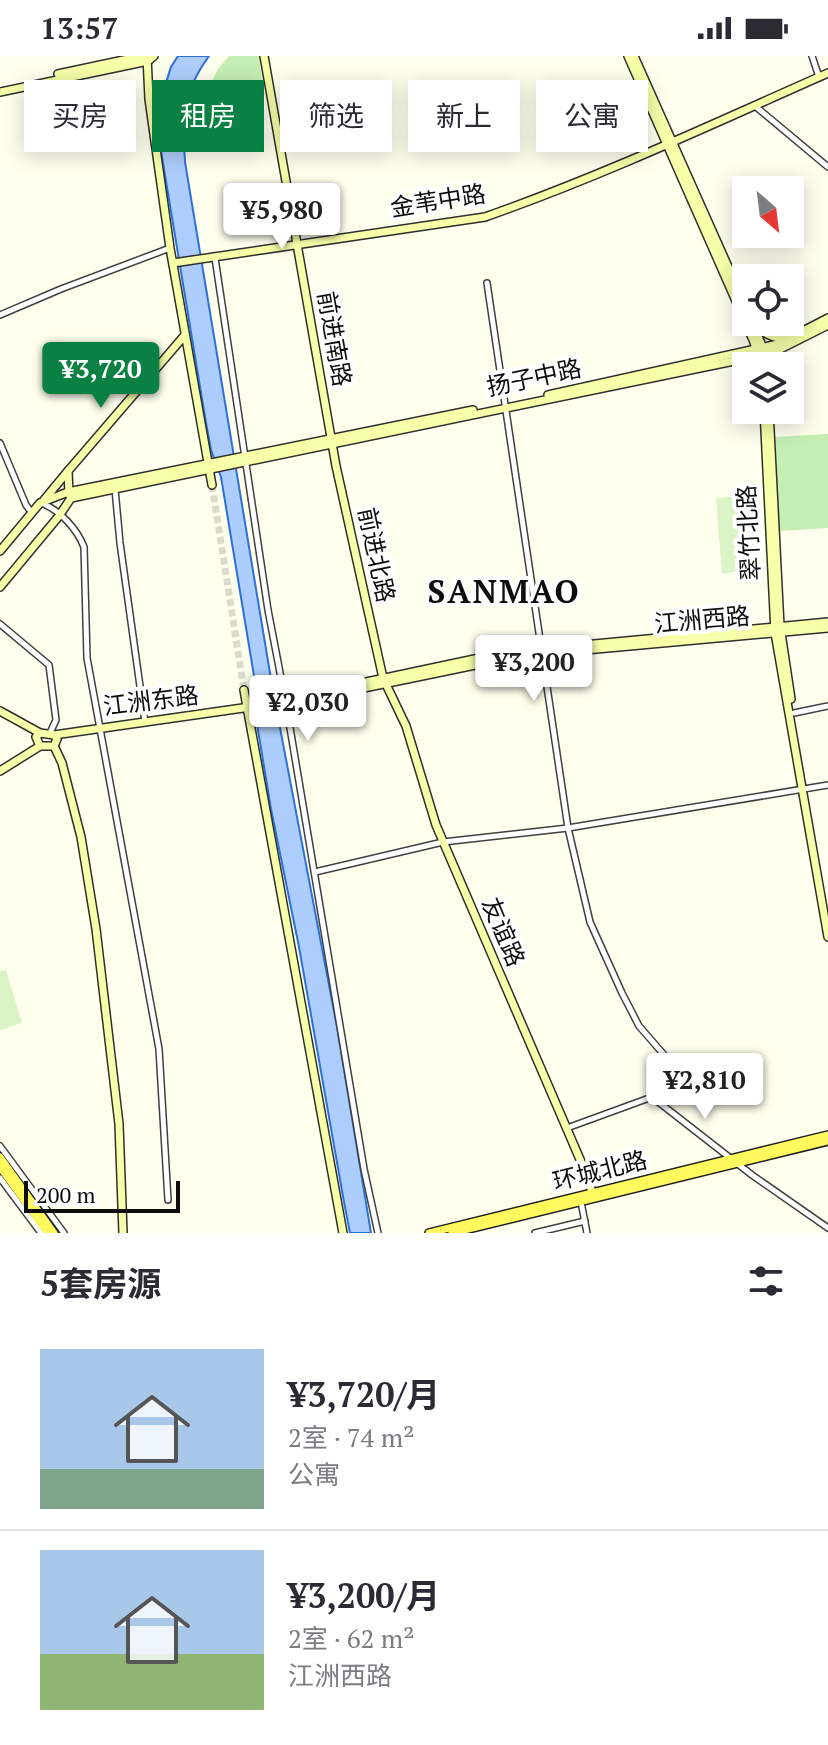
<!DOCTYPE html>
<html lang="zh">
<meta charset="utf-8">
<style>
body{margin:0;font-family:"PT Serif","Noto Sans SC",serif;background:#f2f2f3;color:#2b2b33;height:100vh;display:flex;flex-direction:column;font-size:30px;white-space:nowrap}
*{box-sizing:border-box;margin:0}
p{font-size:26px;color:#7c7c81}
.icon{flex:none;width:44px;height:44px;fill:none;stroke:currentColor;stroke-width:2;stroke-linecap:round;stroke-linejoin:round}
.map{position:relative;height:1177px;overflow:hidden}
.side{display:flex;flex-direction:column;background:#fff;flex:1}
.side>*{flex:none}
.banner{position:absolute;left:24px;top:24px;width:780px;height:72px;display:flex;gap:16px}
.needle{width:52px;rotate:152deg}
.fabs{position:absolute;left:732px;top:120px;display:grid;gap:16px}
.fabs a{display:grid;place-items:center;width:72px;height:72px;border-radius:0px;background:#fff;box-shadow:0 4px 20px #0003;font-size:40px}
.scale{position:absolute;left:24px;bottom:20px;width:156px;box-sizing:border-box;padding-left:8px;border:4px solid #0d0d0d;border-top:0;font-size:22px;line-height:28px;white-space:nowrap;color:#0d0d0d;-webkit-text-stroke:6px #fff;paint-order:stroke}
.price{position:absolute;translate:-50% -68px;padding:0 18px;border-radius:8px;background:#fff;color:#222;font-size:26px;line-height:52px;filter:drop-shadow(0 2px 4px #0008)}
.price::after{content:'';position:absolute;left:50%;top:48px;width:24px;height:18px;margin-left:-12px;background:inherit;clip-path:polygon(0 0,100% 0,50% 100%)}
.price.active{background:#0b8043;color:#fff}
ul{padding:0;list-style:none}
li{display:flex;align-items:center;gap:24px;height:200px;padding:0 40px}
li+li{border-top:2px solid #e1e1e2}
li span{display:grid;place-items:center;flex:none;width:224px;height:160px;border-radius:0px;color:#555}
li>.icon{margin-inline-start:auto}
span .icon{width:96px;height:96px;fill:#fffc;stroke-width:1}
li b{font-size:34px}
h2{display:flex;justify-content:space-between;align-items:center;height:96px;padding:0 40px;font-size:34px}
.tag{padding:0 28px;border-radius:0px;background:#fff;box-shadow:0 4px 20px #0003;font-size:28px;line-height:72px}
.tag.active{background:#0b8043;color:#fff}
.status{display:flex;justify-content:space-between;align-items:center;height:56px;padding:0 40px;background:#fff;direction:ltr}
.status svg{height:22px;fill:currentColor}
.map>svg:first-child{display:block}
.green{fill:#c5eeb3}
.pitch{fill:#dbf4c6}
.water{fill:#adcefc;stroke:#2c71da;stroke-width:2}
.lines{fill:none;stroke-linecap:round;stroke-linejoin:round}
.secondary-tunnel{stroke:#dbdbcc;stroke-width:7;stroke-dasharray:7 3.5;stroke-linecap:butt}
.street-casing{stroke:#404040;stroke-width:8}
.secondary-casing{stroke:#2f2f2f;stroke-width:10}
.primary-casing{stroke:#1e1e1e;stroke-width:10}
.street{stroke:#fff;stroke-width:5}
.secondary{stroke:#f7ffa9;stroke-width:7}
.primary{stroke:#fff95e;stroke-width:7}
.labels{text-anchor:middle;stroke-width:8;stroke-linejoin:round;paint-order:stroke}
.street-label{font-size:24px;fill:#0d0d0d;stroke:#fff}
.district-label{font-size:32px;font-weight:bold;letter-spacing:2px;fill:#0d0d0d;stroke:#fff}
</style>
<div class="status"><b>13:57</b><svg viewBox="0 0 49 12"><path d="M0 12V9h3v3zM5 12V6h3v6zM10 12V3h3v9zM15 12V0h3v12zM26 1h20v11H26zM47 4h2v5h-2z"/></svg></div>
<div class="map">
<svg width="828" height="1177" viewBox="0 0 828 1177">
<rect width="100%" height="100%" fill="#ffe"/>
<!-- green -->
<g class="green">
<polygon points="229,0 259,0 263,29 205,40 218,13"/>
<polygon points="828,378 828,472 779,475 775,381"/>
</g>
<!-- pitch -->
<g class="pitch">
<polygon points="753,439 757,512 722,518 716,442"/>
<polygon points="6,914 22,967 0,974 0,915"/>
</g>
<!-- water -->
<path class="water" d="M178 0H209C182 37 182 61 185 106L273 635 337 971 371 1177H350L344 1146 299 891 271 753 256 662 257 638 221 421 211 394 206 367 161 95 160 46 171 11Z"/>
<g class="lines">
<!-- secondary-tunnel -->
<polyline class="secondary-tunnel" points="212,429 244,634"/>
<defs>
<g id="street">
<polyline points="812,0 819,21"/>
<polyline points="755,50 828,111"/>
<polyline points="215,202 268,554 286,648 364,1113 378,1177"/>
<polyline points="487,227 568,772 590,866 622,937 639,970 679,1016 686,1028 652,1041"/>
<polyline points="0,259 61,233 170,192"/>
<polyline points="0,387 26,449 32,457"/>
<polyline points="115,433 120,487 145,666"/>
<path d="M41 447C60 454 77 473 84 491L87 602 159 993 168 1144"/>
<polyline points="0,568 49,609 56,664 50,677"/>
<polyline points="794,657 828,650"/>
<polyline points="315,816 443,786 568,772 828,729"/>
<polyline points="567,1072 652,1041 752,1119 828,1172"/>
<polyline points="0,1090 64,1177"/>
<polyline points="0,1122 41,1177"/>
<polyline points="581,1146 587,1177"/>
<polyline points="535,1177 585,1165"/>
</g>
<g id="secondary">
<polyline points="147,0 149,43 170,192 212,429"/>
<polyline points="264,0 336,410 383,622 406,670 436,769 588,1122 593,1140"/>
<polyline points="628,0 740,254 754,286 760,310"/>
<polyline points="634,0 746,251"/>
<polyline points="58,18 142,0"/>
<polyline points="0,36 148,5 154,0"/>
<path d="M173 207 485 161C602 120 715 67 828 17"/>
<polyline points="752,266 763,292 766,310"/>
<path d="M755 268C762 277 774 283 785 282"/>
<polyline points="548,339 778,288 828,262"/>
<polyline points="764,354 775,577 828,881"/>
<polyline points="769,354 780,570 791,643"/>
<polyline points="69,438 68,415 185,279"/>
<polyline points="44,444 68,415"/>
<polyline points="0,495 40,447 68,436 473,354"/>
<polyline points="0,531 59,460 71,442 758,300 778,294 828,269"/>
<polyline points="244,634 343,1177"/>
<polyline points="291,642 484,601 541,593 828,566"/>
<polyline points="0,655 40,677 54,679 57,683 54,690 40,690 36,681 40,677"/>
<polyline points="54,679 278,647 286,648 485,607 542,598 828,572"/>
<polyline points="54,690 62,707 81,781 96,873 119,1068 123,1177"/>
<polyline points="0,715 40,690"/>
</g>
<g id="primary">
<polyline points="0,1101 54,1177"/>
<polyline points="0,1111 48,1177"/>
<polyline points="429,1177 828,1079"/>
<polyline points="452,1177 828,1085"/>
</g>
</defs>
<!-- street casing -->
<use href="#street" class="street-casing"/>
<!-- secondary casing -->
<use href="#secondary" class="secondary-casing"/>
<!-- primary casing -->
<use href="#primary" class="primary-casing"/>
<!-- street -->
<use href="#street" class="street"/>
<!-- secondary -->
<use href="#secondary" class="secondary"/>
<!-- primary -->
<use href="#primary" class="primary"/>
</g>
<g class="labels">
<!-- street labels -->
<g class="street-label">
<text transform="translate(438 145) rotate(-9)" y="8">金苇中路</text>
<text transform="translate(334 283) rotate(80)" y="8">前进南路</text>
<text transform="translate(534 322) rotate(-12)" y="8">扬子中路</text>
<text transform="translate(749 477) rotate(-93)" y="8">翠竹北路</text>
<text transform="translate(376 499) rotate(78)" y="8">前进北路</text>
<text transform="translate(702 564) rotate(-5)" y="8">江洲西路</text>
<text transform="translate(151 645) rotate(-7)" y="8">江洲东路</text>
<text transform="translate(503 876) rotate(67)" y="8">友谊路</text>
<text transform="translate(600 1115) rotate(-14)" y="8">环城北路</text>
</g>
<!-- district labels -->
<g class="district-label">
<text x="504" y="547">SANMAO</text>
</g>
</g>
</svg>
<div class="fabs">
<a><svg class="needle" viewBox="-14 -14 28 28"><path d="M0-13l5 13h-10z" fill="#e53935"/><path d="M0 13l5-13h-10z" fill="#7c7c81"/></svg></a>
<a><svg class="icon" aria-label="locate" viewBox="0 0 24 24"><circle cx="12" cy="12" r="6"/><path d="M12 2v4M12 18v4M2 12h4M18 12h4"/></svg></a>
<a><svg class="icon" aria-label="layers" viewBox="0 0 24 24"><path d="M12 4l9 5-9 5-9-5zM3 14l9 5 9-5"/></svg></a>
</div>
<div class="scale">200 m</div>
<b class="price" style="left:282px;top:195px">¥5,980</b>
<b class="price active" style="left:101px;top:354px">¥3,720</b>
<b class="price" style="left:534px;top:647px">¥3,200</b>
<b class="price" style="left:308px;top:687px">¥2,030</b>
<b class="price" style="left:705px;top:1065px">¥2,810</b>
<div class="banner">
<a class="tag">买房</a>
<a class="tag active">租房</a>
<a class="tag">筛选</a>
<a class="tag">新上</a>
<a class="tag">公寓</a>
</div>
</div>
<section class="side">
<h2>5套房源<svg class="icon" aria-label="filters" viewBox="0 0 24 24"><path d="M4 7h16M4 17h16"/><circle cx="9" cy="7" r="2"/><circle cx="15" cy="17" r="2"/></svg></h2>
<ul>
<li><span style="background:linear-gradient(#a9c7e8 75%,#7fa58c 0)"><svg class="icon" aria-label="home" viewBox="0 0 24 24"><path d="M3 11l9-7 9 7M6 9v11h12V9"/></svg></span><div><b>¥3,720/月</b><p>2室 · 74 m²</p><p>公寓</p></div></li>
<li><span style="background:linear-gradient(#a9c7e8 65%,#8fb573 0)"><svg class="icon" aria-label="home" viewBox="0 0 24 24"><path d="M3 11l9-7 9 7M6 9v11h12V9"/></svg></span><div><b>¥3,200/月</b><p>2室 · 62 m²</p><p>江洲西路</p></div></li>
</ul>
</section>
